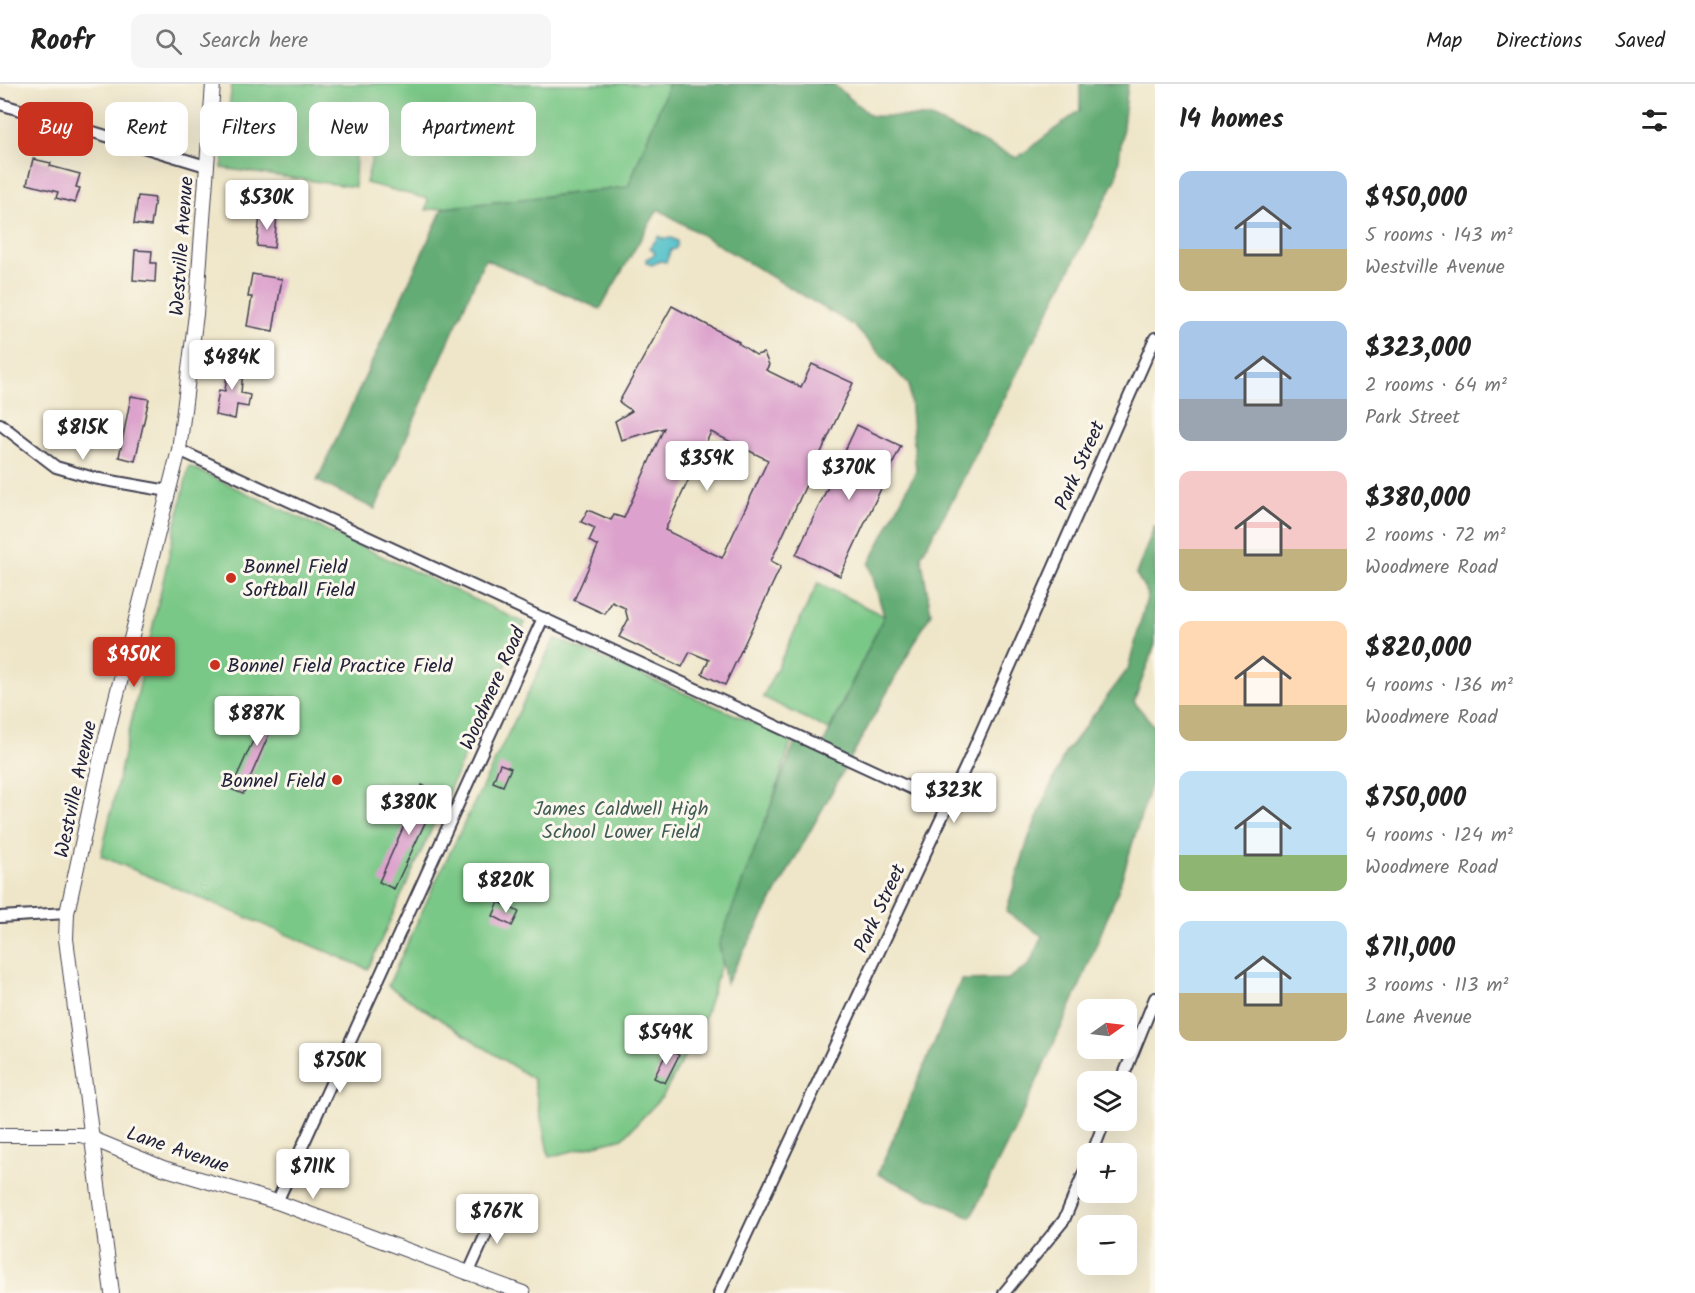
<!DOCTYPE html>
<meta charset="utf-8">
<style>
body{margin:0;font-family:Kalam,sans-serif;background:#f6f6f6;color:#222;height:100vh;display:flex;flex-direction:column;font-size:22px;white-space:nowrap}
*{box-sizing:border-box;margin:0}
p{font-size:20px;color:#767676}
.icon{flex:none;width:33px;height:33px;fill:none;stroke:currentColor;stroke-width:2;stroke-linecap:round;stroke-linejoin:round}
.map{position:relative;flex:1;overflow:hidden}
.sheet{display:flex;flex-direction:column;background:#fff;width:540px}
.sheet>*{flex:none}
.hud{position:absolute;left:18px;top:18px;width:570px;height:54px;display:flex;gap:12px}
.needle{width:39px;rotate:76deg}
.tools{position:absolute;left:1077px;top:915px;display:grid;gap:12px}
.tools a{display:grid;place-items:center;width:60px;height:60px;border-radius:12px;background:#fff;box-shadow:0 6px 24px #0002;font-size:30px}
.price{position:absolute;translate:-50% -51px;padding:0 14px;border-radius:6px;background:#fff;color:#222;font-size:20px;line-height:39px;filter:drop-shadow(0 2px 3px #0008)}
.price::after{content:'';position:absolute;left:50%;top:36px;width:18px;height:14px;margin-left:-9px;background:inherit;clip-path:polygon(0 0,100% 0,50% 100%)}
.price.active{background:#c8321e;color:#fff}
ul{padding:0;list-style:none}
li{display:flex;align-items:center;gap:18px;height:150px;padding:0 24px}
li span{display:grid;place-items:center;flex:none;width:168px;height:120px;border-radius:12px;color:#555}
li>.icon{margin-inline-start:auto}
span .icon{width:72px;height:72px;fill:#fffc;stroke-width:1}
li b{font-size:26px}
h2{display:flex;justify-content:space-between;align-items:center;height:72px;padding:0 24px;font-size:26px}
.pill{padding:0 21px;border-radius:12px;background:#fff;box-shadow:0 6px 24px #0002;font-size:21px;line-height:54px}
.pill.active{background:#c8321e;color:#fff}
header{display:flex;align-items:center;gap:36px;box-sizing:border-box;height:84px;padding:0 30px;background:#fff;border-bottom:2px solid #e0e0e0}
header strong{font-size:28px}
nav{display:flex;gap:33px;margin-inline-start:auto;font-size:21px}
.search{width:420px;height:54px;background:#f6f6f6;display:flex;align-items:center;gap:15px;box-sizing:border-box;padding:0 21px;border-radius:12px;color:#767676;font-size:22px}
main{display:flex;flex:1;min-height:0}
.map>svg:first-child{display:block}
.green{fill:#7ac887;stroke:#4e7561;stroke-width:1.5}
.forest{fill:#63ac74;stroke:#426758;stroke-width:1.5}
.water{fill:#53c1c9;stroke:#3a7282;stroke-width:1.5}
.building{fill:#dca1cc;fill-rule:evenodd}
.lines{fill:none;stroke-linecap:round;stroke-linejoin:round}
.minor-casing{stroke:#413f50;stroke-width:14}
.tertiary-casing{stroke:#413f50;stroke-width:16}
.minor{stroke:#fff;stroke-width:10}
.tertiary{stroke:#fff;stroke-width:14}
.poi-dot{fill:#c8321e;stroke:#fbf7ec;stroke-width:2}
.labels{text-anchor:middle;stroke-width:6;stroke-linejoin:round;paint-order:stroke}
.street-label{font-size:20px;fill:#22223b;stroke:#fbf7ec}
.poi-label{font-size:20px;fill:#22223b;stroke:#fbf7ec;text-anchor:start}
.park-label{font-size:20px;fill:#415c56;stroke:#fbf7ec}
</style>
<header>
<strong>Roofr</strong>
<div class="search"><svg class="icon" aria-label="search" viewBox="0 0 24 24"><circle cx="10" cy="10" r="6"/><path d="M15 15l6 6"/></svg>Search here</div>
<nav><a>Map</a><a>Directions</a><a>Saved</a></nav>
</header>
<main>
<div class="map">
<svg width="1155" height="1209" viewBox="0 0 1155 1209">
<rect width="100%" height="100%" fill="#fbf7ec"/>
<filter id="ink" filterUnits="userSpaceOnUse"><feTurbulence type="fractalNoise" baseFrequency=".0167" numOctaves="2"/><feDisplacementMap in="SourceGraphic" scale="12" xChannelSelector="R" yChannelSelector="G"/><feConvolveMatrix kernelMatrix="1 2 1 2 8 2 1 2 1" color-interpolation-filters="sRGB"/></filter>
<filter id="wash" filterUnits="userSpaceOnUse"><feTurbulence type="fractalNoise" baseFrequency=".008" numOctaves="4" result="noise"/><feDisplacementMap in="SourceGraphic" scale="24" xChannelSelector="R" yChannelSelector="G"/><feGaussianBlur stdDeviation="1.35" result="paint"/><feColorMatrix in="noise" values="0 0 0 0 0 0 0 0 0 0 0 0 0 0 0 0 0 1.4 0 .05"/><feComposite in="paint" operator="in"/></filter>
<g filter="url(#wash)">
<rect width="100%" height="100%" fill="#efe6c9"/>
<!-- green -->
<g class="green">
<polygon points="232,0 669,0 628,103 426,126 428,115 366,99 383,29 357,21 355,103 222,84"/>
<polygon points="189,382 525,539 368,885 101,772"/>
<polygon points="818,499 884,532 829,646 763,613"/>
<polygon points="555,554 792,655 703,938 663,1012 623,1054 549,1073 533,995 388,902 435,799"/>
</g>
<!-- forest -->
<g class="forest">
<polygon points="669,0 833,0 871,32 929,33 1017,74 1080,26 1080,0 1128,0 1117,93 954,413 921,472 931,529 726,899 719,860 796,655 820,667 884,532 869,480 916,387 909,301 853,241 658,125 600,225 485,175 375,425 317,397 443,124 628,103"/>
<polygon points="1155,441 1155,560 1134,618 1155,643 1155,686 1118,807 1078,906 1022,1030 971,1133 878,1090 961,896 1008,895 1029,881 1042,852 1006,828 1029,753 1065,669 1128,585 1148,510 1136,490"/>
</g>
<!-- water -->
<polygon class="water" points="659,152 663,155 672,154 677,157 677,162 675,165 671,166 666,178 660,177 652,181 646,179 646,175 654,171 655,169 650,164"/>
<g id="blocks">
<!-- building -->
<g class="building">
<polygon points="33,75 51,79 50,82 80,90 76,103 80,104 75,119 56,114 58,108 27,100"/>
<polygon points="138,112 155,114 151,142 134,140"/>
<polygon points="260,130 277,131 274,164 257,162"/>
<polygon points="135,166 152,167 151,179 156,179 155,198 133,196"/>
<polygon points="252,190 282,195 273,247 247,242 252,213 248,213"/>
<path d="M672 222 739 258 738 259 756 271 764 269 769 281 766 286 801 303 812 280 853 299 771 477 781 482 725 601 702 590 709 576 690 568 682 583 619 553 628 536 625 524 612 518 605 530 574 516 598 462 589 457 595 444 581 438 588 426 611 436 614 431 624 434 664 344 621 356 615 337 632 327 619 318ZM711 348 768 376 722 474 665 446Z"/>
<polygon points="229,273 244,275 241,309 250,311 248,323 237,321 235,335 215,331 219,306 225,307"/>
<polygon points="131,312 149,315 135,377 119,373"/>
<polygon points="857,341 901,362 840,492 796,471"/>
<polygon points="272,615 283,618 243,710 231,705"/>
<polygon points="500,680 511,684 503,702 493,698"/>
<polygon points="422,701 439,709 394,805 379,798"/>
<polygon points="499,818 519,828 512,842 493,832"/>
<polygon points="668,966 679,971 665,999 654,994"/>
</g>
</g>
</g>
<g filter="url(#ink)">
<use href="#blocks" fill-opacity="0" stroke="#413f50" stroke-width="1.5"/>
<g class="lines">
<defs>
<g id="minor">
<polyline points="0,20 206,82"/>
<polyline points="0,340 56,383 94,394 168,407"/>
<path d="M179 366C434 486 692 601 947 721"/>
<polyline points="0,833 67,829"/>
<polyline points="1121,998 1155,914"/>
<polyline points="1092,1070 1105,1036"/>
<polyline points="277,1118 543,534"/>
<polyline points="468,1190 499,1121"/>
<polyline points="719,1209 966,682 1155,254"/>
<polyline points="1004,1209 1064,1136 1088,1079"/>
</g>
<g id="tertiary">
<polyline points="0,1051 81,1051 93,1055 163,1084 277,1118 523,1209"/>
<polyline points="112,1209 70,886 66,855 67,829 100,677 179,366 196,230 213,0"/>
</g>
</defs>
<!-- minor casing -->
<use href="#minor" class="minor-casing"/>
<!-- tertiary casing -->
<use href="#tertiary" class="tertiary-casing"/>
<!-- minor -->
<use href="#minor" class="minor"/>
<!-- tertiary -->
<use href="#tertiary" class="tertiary"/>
</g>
</g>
<!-- markers -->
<g class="poi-dot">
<circle cx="231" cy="494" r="6"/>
<circle cx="215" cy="581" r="6"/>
<circle cx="337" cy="696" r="6"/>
</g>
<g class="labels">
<!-- street labels -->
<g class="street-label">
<text transform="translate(181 162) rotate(-86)" y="7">Westville Avenue</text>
<text transform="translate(1079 381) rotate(-66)" y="7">Park Street</text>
<text transform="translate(492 604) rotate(-66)" y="7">Woodmere Road</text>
<text transform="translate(75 705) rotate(-78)" y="7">Westville Avenue</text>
<text transform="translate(879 824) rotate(-65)" y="7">Park Street</text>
<text transform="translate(178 1065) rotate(19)" y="7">Lane Avenue</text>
</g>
<!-- poi labels -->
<g class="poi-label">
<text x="243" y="489">Bonnel Field<tspan x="243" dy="23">Softball Field</tspan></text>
<text x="227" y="588">Bonnel Field Practice Field</text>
<text x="325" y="703" text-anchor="end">Bonnel Field</text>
</g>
<!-- park labels -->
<g class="park-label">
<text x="621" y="731">James Caldwell High<tspan x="621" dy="23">School Lower Field</tspan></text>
</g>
</g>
</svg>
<div class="tools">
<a><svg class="needle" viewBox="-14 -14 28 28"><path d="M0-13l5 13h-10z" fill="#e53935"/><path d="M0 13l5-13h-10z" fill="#767676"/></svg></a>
<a><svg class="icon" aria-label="layers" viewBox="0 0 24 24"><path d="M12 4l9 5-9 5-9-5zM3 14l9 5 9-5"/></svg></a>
<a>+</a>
<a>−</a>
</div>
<b class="price" style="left:267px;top:147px">$530K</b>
<b class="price" style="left:232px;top:307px">$484K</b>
<b class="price" style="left:83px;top:377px">$815K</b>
<b class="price" style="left:707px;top:408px">$359K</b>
<b class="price" style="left:849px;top:417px">$370K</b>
<b class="price active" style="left:134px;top:604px">$950K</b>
<b class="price" style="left:257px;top:663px">$887K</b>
<b class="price" style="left:954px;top:740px">$323K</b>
<b class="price" style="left:409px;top:752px">$380K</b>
<b class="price" style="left:506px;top:830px">$820K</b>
<b class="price" style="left:666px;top:982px">$549K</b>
<b class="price" style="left:340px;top:1010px">$750K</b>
<b class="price" style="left:313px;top:1116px">$711K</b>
<b class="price" style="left:497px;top:1161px">$767K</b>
<div class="hud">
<a class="pill active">Buy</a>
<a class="pill">Rent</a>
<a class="pill">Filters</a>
<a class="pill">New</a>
<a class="pill">Apartment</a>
</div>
</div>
<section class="sheet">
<h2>14 homes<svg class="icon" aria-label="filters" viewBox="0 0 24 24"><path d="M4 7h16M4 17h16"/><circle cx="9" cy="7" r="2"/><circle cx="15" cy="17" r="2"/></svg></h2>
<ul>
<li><span style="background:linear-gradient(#a9c7e8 65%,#c2b280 0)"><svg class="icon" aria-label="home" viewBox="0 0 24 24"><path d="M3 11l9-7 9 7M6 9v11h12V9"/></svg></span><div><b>$950,000</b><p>5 rooms · 143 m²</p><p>Westville Avenue</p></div></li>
<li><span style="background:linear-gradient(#a9c7e8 65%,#9aa5b1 0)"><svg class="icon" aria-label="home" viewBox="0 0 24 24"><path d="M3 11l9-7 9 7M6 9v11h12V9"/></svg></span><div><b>$323,000</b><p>2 rooms · 64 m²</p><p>Park Street</p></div></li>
<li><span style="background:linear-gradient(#f6c9c9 65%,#c2b280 0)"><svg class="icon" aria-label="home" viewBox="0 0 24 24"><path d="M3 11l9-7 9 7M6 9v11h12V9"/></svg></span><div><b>$380,000</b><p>2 rooms · 72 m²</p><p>Woodmere Road</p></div></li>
<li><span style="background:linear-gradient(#ffd9b3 70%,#c2b280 0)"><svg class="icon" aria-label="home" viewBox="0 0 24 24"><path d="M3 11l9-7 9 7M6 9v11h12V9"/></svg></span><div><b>$820,000</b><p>4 rooms · 136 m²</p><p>Woodmere Road</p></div></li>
<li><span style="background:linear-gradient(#bfe0f5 70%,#8fb573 0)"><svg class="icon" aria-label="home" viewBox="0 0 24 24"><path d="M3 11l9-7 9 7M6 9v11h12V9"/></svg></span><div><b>$750,000</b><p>4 rooms · 124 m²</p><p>Woodmere Road</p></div></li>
<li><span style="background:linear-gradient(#bfe0f5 60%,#c2b280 0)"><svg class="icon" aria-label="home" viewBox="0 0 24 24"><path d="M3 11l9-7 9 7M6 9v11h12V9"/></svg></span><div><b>$711,000</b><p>3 rooms · 113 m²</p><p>Lane Avenue</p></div></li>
</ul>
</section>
</main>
